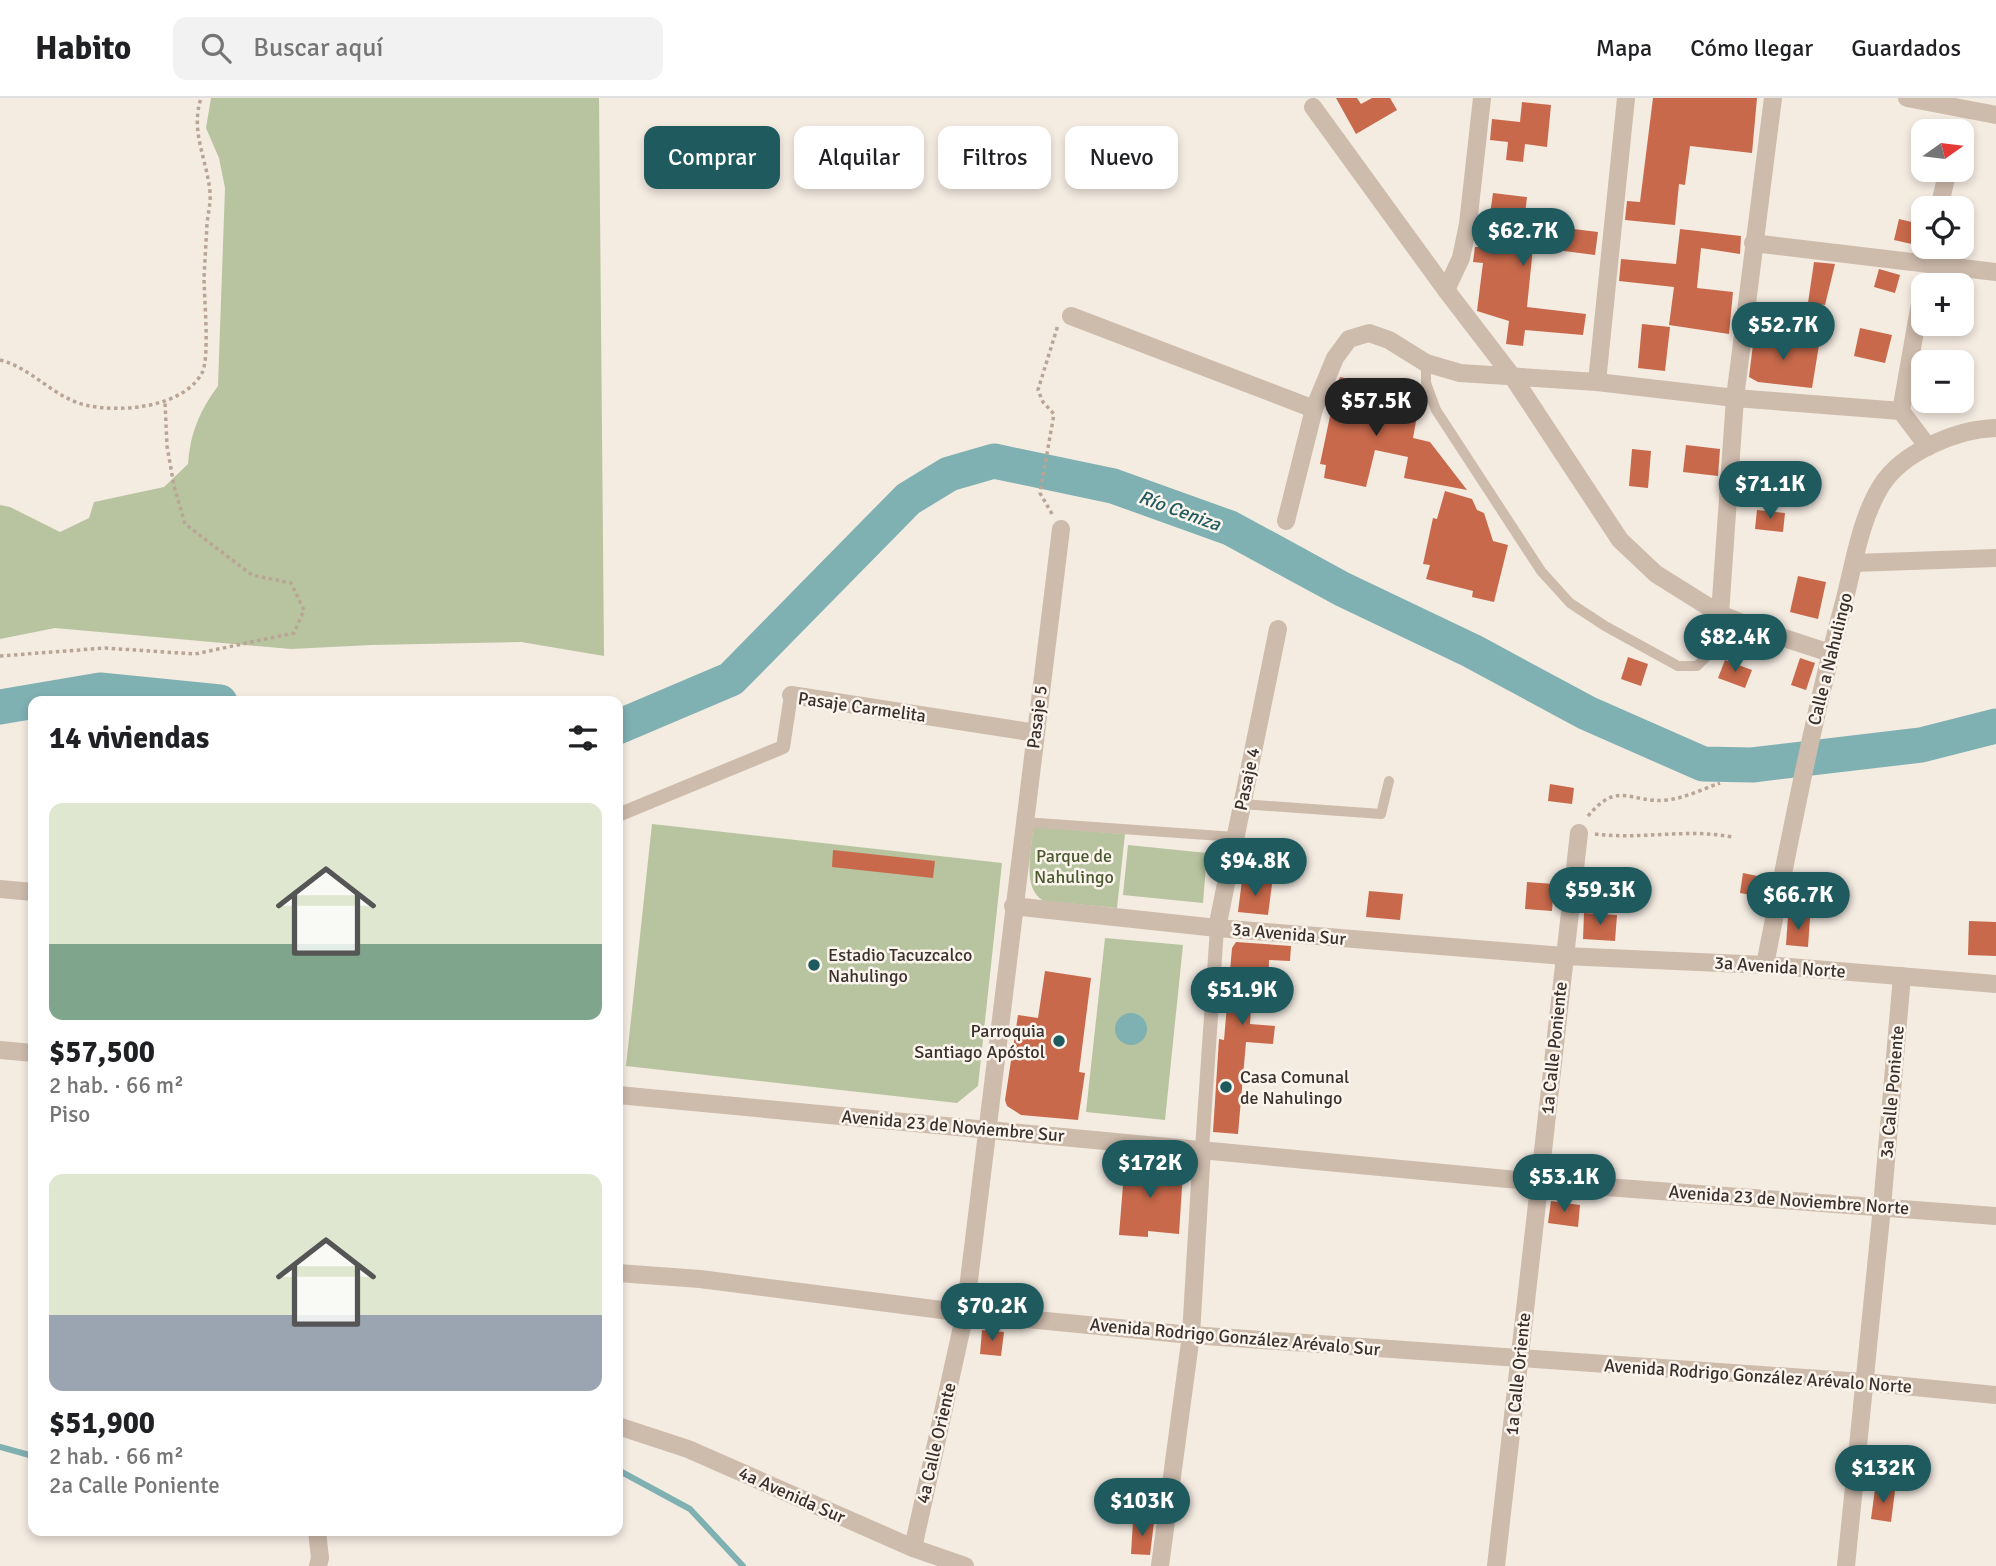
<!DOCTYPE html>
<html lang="es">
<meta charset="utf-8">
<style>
body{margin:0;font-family:Signika,sans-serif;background:#f2f2f2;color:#202124;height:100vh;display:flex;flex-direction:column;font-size:26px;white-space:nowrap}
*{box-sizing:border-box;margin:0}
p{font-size:23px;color:#757577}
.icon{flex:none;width:38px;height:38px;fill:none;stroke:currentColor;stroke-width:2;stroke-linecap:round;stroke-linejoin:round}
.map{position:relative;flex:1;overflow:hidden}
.details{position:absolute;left:28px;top:598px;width:595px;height:840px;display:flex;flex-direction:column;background:#fff;border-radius:14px;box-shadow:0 4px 10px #0003}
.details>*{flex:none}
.hud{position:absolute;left:644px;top:28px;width:665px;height:63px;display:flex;gap:14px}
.needle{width:46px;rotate:76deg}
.buttons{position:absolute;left:1911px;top:21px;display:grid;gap:14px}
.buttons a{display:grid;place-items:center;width:63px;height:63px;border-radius:14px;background:#fff;box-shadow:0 4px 10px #0003;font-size:35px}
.price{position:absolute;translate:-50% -60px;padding:0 16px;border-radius:24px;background:#1f5a5e;color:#fff;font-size:23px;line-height:46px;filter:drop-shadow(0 2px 4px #0008)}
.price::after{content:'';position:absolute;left:50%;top:42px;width:21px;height:16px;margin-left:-10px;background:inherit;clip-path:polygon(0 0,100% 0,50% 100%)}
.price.active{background:#222;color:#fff}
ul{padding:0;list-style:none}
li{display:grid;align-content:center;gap:14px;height:371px;padding:0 21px}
li span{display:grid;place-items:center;height:217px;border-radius:14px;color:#555}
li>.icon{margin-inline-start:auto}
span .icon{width:126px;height:126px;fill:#fffc;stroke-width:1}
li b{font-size:30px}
h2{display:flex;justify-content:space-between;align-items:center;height:84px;padding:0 21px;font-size:30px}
.tag{padding:0 24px;border-radius:14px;background:#fff;box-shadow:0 4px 10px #0003;font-size:24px;line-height:63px}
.tag.active{background:#1f5a5e;color:#fff}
header{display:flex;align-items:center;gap:42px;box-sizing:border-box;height:98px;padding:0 35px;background:#fff;border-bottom:2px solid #e0e0e0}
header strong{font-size:33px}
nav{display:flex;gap:38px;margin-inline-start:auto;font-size:24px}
.search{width:490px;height:63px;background:#f2f2f2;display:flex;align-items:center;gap:18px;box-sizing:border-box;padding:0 24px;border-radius:14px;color:#757577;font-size:26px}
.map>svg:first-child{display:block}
.green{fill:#b8c4a0}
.water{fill:#7fb0b2}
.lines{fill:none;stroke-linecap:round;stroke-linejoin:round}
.stream{stroke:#7fb0b2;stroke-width:6}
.river{stroke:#7fb0b2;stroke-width:35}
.building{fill:#c8694b}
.path{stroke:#b9a596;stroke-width:3.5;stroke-dasharray:3.5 3.5;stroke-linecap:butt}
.service{stroke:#cdbbac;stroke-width:10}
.pedestrian{stroke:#cdbbac;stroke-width:14}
.minor{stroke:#cdbbac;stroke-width:18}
.tertiary{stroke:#cdbbac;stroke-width:18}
.poi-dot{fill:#1f5a5e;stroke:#fbf5ee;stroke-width:2.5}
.labels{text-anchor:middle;stroke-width:5;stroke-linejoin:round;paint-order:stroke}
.street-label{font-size:18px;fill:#3b302b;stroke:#fbf5ee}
.park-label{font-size:18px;fill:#4a5a2e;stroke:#fbf5ee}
.poi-label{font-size:18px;fill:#3b302b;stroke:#fbf5ee;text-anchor:start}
.water-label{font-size:19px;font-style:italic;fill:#1f5a5e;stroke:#fbf5ee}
</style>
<header>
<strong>Habito</strong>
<div class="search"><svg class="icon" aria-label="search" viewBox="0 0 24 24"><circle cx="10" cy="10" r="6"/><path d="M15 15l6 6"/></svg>Buscar aquí</div>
<nav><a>Mapa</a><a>Cómo llegar</a><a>Guardados</a></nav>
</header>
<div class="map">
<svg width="1996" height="1468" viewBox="0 0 1996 1468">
<rect width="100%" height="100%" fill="#f4ebe1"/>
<!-- green -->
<g class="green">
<path d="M211 0H599L604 558 521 544 371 547 291 551 55 530 0 541V407L10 409 60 434 89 420 94 404 164 389 188 366C190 335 200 312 218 288L225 90 219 60 206 30Z"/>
<polygon points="652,726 1002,765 978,988 957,1005 626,968"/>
<path d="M1033 729 1125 736 1117 810 1044 803C1021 791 1032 751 1033 729Z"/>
<polygon points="1128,747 1207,755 1203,805 1123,797"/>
<polygon points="1105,840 1183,847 1165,1022 1086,1014"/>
</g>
<!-- water -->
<circle class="water" cx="1131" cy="931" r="16"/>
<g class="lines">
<!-- stream -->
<g class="stream">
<polyline points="0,1349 33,1358"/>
<polyline points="618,1372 690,1411 743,1468"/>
</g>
<!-- river -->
<g class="river">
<polyline points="0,609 100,592 220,604"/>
<polyline points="618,629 731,581 908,401 949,376 994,363 1113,388 1230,430 1342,491 1472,553 1587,615 1703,666 1752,667 1921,647 1996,628"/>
</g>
</g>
<!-- building -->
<g class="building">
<polygon points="1336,0 1357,0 1361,6 1372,0 1390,0 1397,12 1356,36"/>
<polygon points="1653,0 1757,0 1752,55 1690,48 1685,87 1679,86 1675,127 1625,122 1627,103 1640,104"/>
<polygon points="1522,4 1551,7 1547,49 1525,46 1523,64 1506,62 1508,44 1490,42 1492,21 1520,24"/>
<polygon points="1493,95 1527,99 1524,125 1598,134 1595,157 1533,149 1527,209 1586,216 1583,237 1525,232 1523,248 1506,246 1509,223 1477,213 1483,165 1473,164 1475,149 1479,149 1482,122 1489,123"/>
<polygon points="1899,121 1920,126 1916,147 1894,142"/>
<polygon points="1680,131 1741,138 1740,156 1701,150 1697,190 1733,194 1729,236 1669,227 1674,189 1619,183 1621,161 1676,166"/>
<polygon points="1814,164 1835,166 1825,207 1808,205"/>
<polygon points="1879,171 1900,177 1895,195 1874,189"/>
<polygon points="1642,226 1670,229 1665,273 1638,270"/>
<polygon points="1860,230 1892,237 1885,265 1854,258"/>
<polygon points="1754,238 1819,247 1812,290 1758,284 1749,279"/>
<polygon points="1340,279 1392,290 1388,312 1417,318 1413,340 1430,344 1467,392 1404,380 1408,359 1375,352 1366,389 1324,380 1326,367 1320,366 1334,299 1332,298"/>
<polygon points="1686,347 1720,351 1718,378 1683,374"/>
<polygon points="1632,351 1651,353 1648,390 1629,388"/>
<polygon points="1445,393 1472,401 1477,412 1484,415 1493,443 1508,447 1494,504 1472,499 1473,493 1426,481 1430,467 1423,466 1433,420 1437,421"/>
<polygon points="1757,412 1785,415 1783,434 1755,431"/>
<polygon points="1798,478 1826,484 1818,521 1790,514"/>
<polygon points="1628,559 1648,566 1641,588 1621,581"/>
<polygon points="1800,560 1815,565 1806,592 1791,587"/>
<polygon points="1725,562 1752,572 1745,590 1718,580"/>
<polygon points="1550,686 1574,690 1572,706 1548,703"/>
<polygon points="833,752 935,763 933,780 832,769"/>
<polygon points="1743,775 1767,780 1763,799 1740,795"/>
<polygon points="1242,782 1272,786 1268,817 1238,814"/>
<polygon points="1527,784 1554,786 1552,813 1525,811"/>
<polygon points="1369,793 1403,796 1400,822 1366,819"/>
<polygon points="1584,815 1617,817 1615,843 1583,841"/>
<polygon points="1788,818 1810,820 1808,849 1786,847"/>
<polygon points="1969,823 1996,824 1996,858 1968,857"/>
<polygon points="1236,844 1291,848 1290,863 1269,862 1268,892 1252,891 1250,926 1275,928 1273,946 1246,944 1238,1036 1213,1034 1219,941 1224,942 1232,850"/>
<polygon points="1045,873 1091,880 1079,974 1085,975 1078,1022 1021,1017 1007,1008 1005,1002 1018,917 1038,920"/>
<polygon points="1125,1062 1155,1065 1154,1072 1183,1074 1179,1136 1148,1133 1148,1139 1119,1137"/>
<polygon points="1551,1103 1580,1107 1578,1129 1548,1125"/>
<polygon points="982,1232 1004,1234 1001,1258 980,1256"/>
<polygon points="1875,1391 1895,1393 1891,1424 1871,1421"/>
<polygon points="1133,1423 1154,1424 1150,1457 1131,1456"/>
</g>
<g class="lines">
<!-- path -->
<g class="path">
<path d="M0 262C32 270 53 299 85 307 119 315 183 310 202 275 210 260 204 199 204 179 205 162 206 144 207 126 208 115 211 105 210 94 207 61 190 34 201 0"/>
<polyline points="1052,416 1040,395 1054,316 1043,304 1038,292 1058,227"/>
<polyline points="0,558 105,550 195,556 294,535 304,512 291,485 252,477 185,426 174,388 167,348 165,304"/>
<path d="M1588 718C1619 681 1630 706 1667 702 1685 700 1703 691 1720 685"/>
<path d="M1595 736C1641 742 1687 730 1732 739"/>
</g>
<!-- service -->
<g class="service">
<polyline points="1426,265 1426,285 1436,312 1541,473 1570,505 1605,528 1678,568 1697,568 1709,556 1720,516"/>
<polyline points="1242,706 1381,716 1389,683"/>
<polyline points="1024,724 1235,739"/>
</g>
<!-- pedestrian -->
<g class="pedestrian">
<polyline points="618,717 783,649 791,597"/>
<polyline points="1202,1051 1217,830"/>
</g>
<!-- minor -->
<g class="minor">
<polyline points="1907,0 1996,17"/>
<polyline points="1313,9 1446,192 1512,278 1620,442 1656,476 1720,516 1760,532 1830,555"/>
<polyline points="1939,110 1948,72"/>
<polyline points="1753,145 1996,174"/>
<polyline points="1923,188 1901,313 1928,349"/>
<polyline points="1446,192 1461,160 1468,126 1482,0"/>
<polyline points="1071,218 1314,311 1335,260 1349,241 1369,235 1389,242 1426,265 1460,275 1597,284 1735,300 1901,313"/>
<polyline points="1597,284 1626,0"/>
<polyline points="1286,423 1314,311"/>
<polyline points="1854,465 1996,460"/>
<polyline points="1720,516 1735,300 1773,0"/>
<polyline points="791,597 1036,635"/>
<polyline points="0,791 33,794"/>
<polyline points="1013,808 1217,830 1564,858 1765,867"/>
<polyline points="1217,830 1278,531"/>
<polyline points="0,952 33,955"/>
<polyline points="618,997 1539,1084 1996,1118"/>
<polyline points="618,1175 700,1181 965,1215 1191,1237 1863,1284 1996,1297"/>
<polyline points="618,1328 688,1351 913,1450 965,1468"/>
<polyline points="317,1433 320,1460 318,1468"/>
<polyline points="913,1450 965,1215 1061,431"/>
<polyline points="1160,1468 1191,1237 1202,1051"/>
<polyline points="1496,1468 1579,735"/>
<polyline points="1846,1468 1882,1109 1902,878"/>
</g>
<!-- tertiary -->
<path class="tertiary" d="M1996 330C1957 331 1902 354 1881 388 1860 422 1854 466 1844 504 1812 624 1789 745 1765 867L1996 886"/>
</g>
<!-- markers -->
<g class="poi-dot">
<circle cx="814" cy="867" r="7"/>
<circle cx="1059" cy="943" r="7"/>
<circle cx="1226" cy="989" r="7"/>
</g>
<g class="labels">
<!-- street labels -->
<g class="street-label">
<text transform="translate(1830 561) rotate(-76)" y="6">Calle a Nahulingo</text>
<text transform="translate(862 609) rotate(8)" y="6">Pasaje Carmelita</text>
<text transform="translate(1037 619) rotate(-83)" y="6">Pasaje 5</text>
<text transform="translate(1247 681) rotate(-78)" y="6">Pasaje 4</text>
<text transform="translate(1289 836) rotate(5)" y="6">3a Avenida Sur</text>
<text transform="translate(1780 869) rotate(4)" y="6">3a Avenida Norte</text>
<text transform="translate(1554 950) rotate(-84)" y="6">1a Calle Poniente</text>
<text transform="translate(1892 994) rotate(-85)" y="6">3a Calle Poniente</text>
<text transform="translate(953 1028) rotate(5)" y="6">Avenida 23 de Noviembre Sur</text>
<text transform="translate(1789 1102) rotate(4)" y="6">Avenida 23 de Noviembre Norte</text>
<text transform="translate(1235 1239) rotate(5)" y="6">Avenida Rodrigo González Arévalo Sur</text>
<text transform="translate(1518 1276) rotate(-84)" y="6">1a Calle Oriente</text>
<text transform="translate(1758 1278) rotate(4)" y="6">Avenida Rodrigo González Arévalo Norte</text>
<text transform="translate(936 1345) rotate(-77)" y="6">4a Calle Oriente</text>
<text transform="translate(792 1397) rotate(24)" y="6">4a Avenida Sur</text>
</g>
<!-- park labels -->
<g class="park-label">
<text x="1074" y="764">Parque de<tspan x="1074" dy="21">Nahulingo</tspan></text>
</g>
<!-- poi labels -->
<g class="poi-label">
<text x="828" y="863">Estadio Tacuzcalco<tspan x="828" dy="21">Nahulingo</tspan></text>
<text x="1045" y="939" text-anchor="end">Parroquia<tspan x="1045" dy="21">Santiago Apóstol</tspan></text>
<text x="1240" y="985">Casa Comunal<tspan x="1240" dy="21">de Nahulingo</tspan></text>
</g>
<!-- water labels -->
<g class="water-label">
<text transform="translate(1180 412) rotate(20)" y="7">Río Ceniza</text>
</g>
</g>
</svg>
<div class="buttons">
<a><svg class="needle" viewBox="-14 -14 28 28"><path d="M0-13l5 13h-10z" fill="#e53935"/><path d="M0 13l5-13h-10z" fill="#757577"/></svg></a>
<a><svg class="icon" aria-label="locate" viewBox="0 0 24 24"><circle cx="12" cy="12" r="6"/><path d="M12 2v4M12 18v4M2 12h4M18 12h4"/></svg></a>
<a>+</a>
<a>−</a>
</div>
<b class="price" style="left:1523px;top:170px">$62.7K</b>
<b class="price" style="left:1783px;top:264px">$52.7K</b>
<b class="price active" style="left:1376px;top:340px">$57.5K</b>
<b class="price" style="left:1770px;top:423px">$71.1K</b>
<b class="price" style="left:1735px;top:576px">$82.4K</b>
<b class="price" style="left:1255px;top:800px">$94.8K</b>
<b class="price" style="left:1600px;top:829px">$59.3K</b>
<b class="price" style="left:1798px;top:834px">$66.7K</b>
<b class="price" style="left:1242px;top:929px">$51.9K</b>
<b class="price" style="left:1150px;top:1102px">$172K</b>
<b class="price" style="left:1564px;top:1116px">$53.1K</b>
<b class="price" style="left:992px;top:1245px">$70.2K</b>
<b class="price" style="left:1883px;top:1407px">$132K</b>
<b class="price" style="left:1142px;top:1440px">$103K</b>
<div class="hud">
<a class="tag active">Comprar</a>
<a class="tag">Alquilar</a>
<a class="tag">Filtros</a>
<a class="tag">Nuevo</a>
</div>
<section class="details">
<h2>14 viviendas<svg class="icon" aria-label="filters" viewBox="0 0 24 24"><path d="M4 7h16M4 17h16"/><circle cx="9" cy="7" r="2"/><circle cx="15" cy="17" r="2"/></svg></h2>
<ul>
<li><span style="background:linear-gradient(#dfe7d0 65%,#7fa58c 0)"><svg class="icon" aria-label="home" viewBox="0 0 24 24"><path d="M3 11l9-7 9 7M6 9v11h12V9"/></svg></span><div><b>$57,500</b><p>2 hab. · 66 m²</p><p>Piso</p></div></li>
<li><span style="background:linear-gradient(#dfe7d0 65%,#9aa5b1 0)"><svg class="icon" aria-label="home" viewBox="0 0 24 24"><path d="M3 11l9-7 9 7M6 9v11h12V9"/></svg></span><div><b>$51,900</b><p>2 hab. · 66 m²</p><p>2a Calle Poniente</p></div></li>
</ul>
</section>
</div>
